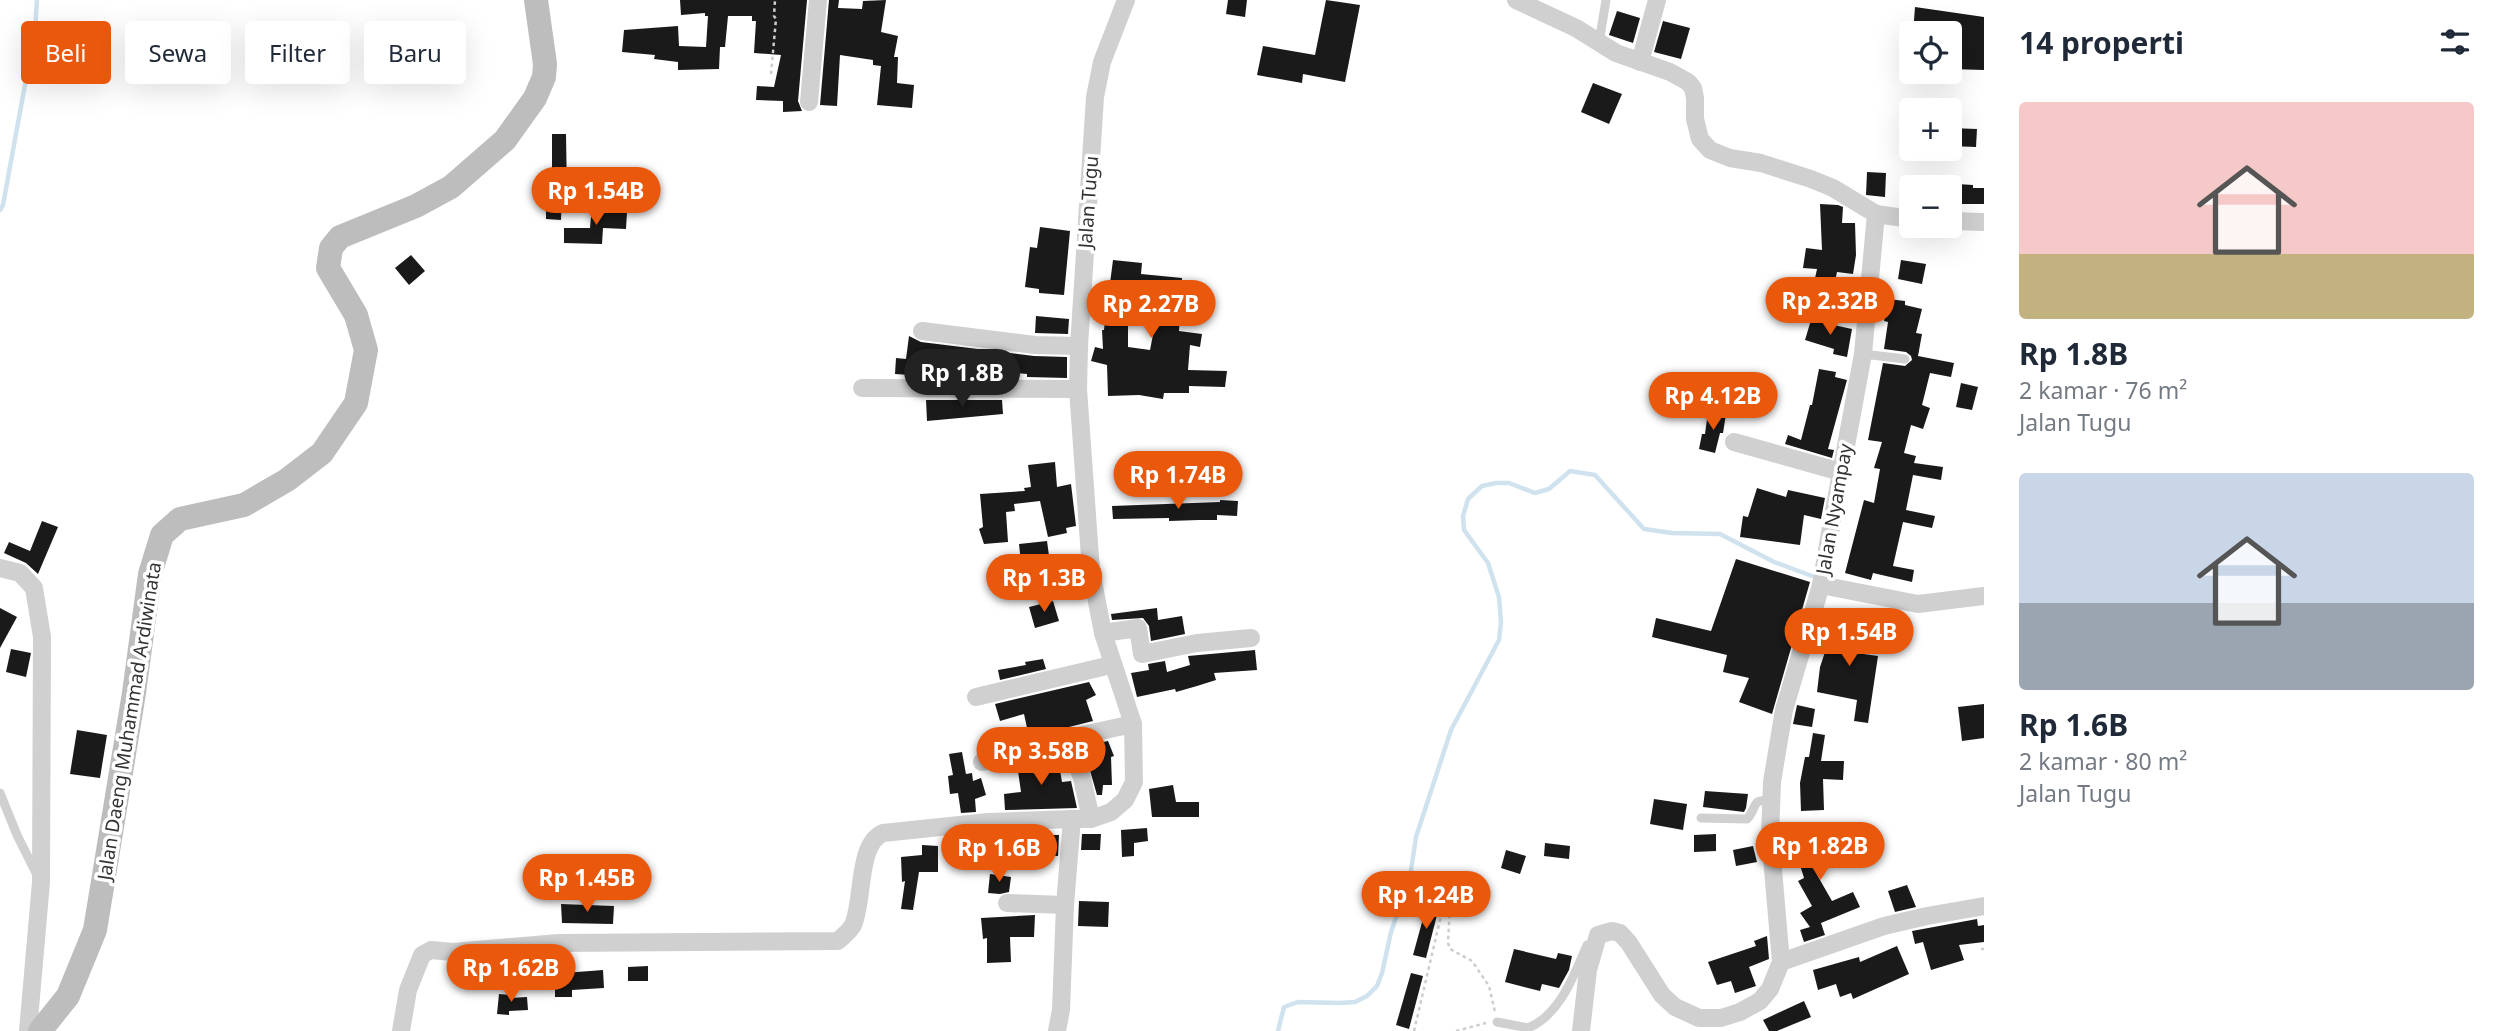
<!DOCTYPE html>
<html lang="id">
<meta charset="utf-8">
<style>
body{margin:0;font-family:"Noto Sans",sans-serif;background:#f6f6f7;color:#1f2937;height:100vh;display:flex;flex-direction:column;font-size:26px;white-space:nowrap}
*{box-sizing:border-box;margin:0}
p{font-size:23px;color:#747a83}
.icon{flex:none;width:38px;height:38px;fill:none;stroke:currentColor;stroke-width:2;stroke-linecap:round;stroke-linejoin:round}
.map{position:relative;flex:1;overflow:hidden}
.drawer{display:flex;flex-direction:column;background:#fff;width:525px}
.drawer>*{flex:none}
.hud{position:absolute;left:21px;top:21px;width:665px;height:63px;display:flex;gap:14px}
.fabs{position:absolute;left:1899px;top:21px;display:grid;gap:14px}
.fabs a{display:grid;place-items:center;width:63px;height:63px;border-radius:7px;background:#fff;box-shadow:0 7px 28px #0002;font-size:35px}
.price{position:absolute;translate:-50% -60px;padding:0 16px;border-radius:24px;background:#ea580c;color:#fff;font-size:23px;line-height:46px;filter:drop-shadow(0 2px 4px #0008)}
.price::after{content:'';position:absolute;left:50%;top:42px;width:21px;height:16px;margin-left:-10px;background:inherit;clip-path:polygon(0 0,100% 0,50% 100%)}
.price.selected{background:#222;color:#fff}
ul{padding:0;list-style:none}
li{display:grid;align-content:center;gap:14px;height:371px;padding:0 35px}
li span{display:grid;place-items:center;height:217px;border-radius:7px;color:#555}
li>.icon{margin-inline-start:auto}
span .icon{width:126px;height:126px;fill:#fffc;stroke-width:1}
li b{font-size:30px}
h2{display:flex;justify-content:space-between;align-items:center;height:84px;padding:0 35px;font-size:30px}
.chip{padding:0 24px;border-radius:7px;background:#fff;box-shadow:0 7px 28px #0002;font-size:24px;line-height:63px}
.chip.selected{background:#ea580c;color:#fff}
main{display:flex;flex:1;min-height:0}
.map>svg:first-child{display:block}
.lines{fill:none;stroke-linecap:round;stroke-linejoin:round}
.stream{stroke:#cfe2ee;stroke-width:4.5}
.building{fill:#1a1a1a}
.path{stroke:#cdcdcd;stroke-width:2.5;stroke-dasharray:3.5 3.5;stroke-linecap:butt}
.service{stroke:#d0d0d0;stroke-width:9}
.minor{stroke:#d0d0d0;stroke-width:18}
.secondary{stroke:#bdbdbd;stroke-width:24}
.labels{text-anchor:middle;stroke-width:7;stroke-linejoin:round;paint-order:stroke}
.street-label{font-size:19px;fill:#333;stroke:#fff}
</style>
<main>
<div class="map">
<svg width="1984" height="1031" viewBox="0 0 1984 1031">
<rect width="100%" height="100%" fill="#fff"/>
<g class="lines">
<!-- stream -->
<g class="stream">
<polyline points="0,210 3,205 35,30 37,0"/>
<polyline points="1278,1031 1284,1007 1298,1002 1340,1003 1355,1002 1367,996 1377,986 1382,973 1391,932 1410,877 1416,837 1451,730 1499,640 1501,622 1499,597 1488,563 1464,530 1463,516 1468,499 1482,486 1496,483 1509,483 1535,493 1549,489 1570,471 1595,475 1644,529 1672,533 1720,534 1774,562 1812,576"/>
</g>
</g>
<!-- building -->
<g class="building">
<polygon points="680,0 807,0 798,101 802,111 783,112 783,101 756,100 757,86 774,87 781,55 754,53 756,21 752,21 752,16 728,16 725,47 720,47 719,69 678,70 678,62 654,59 655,55 622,52 624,30 678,26 679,46 706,47 708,16 705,16 705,13 681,15"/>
<polygon points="829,0 839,0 838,8 862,9 863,1 886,0 881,32 898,36 894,57 898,57 897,83 914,85 912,108 877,105 881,66 873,65 873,60 840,55 837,106 820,105"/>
<polygon points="1228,0 1247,0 1245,17 1226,14"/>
<polygon points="1326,0 1360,5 1345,82 1303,74 1302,83 1257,75 1263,46 1315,55"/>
<polygon points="1915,7 1984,17 1984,70 1950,69 1950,33 1913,33"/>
<polygon points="1617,11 1640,18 1633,43 1609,35"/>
<polygon points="1663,21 1690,28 1681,59 1654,52"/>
<polygon points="1593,83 1622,94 1609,124 1581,112"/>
<polygon points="1950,128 1977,129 1976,147 1950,146"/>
<polygon points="552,134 566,134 567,195 562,195 561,220 546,219 546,169 552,169"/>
<polygon points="1867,172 1886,173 1885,197 1866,195"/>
<polygon points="1957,184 1973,185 1973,188 1984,188 1984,204 1956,204"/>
<polygon points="1820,204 1838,205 1843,207 1842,223 1855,223 1856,255 1853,274 1837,272 1834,286 1814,283 1817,269 1803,268 1806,248 1822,250"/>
<polygon points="592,206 604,207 603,212 627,212 626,229 603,228 602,244 564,243 564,228 590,228"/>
<polygon points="1040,227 1070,231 1064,295 1039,293 1039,289 1025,287 1030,247 1037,248"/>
<polygon points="411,255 425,271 409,285 395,268"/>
<polygon points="1113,260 1142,263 1141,274 1182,278 1179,331 1202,334 1200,347 1190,345 1188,370 1227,371 1225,387 1189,386 1189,393 1164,393 1163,399 1139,395 1108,396 1107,365 1091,361 1095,347 1103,349 1102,330 1104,330 1105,321 1128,323 1128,347 1150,350 1157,314 1153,313 1153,306 1149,306 1149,303 1108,299"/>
<polygon points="1901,260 1926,264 1922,284 1898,279"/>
<polygon points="1888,299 1905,301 1905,305 1922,309 1916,333 1922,334 1918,356 1954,363 1951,377 1930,373 1922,405 1930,408 1923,429 1911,425 1904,453 1916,456 1914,463 1943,467 1941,480 1913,475 1906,510 1935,516 1932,528 1903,522 1893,566 1914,570 1912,582 1873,573 1871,580 1845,573 1864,500 1874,503 1880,469 1874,468 1882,442 1868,440 1883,363 1905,366 1912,360 1911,356 1906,352 1884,349 1888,322 1884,321"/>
<polygon points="1036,316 1069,319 1068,334 1035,333"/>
<polygon points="1811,320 1852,329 1847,357 1833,354 1834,349 1805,340"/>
<polygon points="909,336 921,342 1034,356 1067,357 1067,378 1027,377 1027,374 992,371 991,377 964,377 965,364 926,360 925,376 895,374 896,358 906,359"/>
<polygon points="1819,369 1836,372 1835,377 1847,380 1828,449 1834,450 1832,458 1785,444 1788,435 1801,440 1810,405 1812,405"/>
<polygon points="1961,383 1978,387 1972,410 1956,407"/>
<polygon points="926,400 1002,400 1003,414 927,421"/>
<polygon points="1708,412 1726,414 1723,433 1720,433 1715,453 1699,449 1702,434 1705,434"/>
<polygon points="1055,462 1057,487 1071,484 1076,526 1066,528 1067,533 1048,537 1040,501 1014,504 1015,511 1006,512 1008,542 984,544 979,529 983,527 980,494 1025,491 1024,488 1031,487 1028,465"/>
<polygon points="1757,488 1786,497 1788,490 1825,498 1821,519 1804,515 1800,545 1740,537 1743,516 1748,517"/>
<polygon points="1220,500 1238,501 1237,516 1217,515 1217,520 1199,520 1169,521 1169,518 1113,519 1112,506 1220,502"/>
<polygon points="42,521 58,527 38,574 26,563 4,553 9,542 30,551"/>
<polygon points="1047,541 1051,570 1055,569 1060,586 1046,592 1038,561 1021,563 1019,544"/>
<polygon points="1736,559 1810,582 1772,714 1739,702 1749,678 1723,672 1727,655 1652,637 1656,618 1711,631"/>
<polygon points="1053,601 1059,621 1035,628 1029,607"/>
<polygon points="0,608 17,617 0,648"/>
<polygon points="1157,608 1158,620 1182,616 1185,634 1151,641 1149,626 1143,618 1112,620 1111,614"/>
<polygon points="1839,612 1861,615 1856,653 1878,656 1868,723 1854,721 1857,700 1817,692 1820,667 1827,646 1834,648"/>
<polygon points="11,649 31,653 26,677 6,672"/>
<polygon points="1255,650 1257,670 1214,673 1216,680 1197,686 1176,692 1175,689 1137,697 1131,673 1149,670 1148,664 1165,661 1167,672 1190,665 1188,656"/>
<polygon points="1043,659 1046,669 1000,680 998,670 1026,665 1025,662"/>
<polygon points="1089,682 1096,695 1086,700 1093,721 1029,737 1024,714 1000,721 995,704"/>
<polygon points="1984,704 1984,738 1962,741 1958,707"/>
<polygon points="1797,705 1815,709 1812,727 1793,724"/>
<polygon points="77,730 107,735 100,778 70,774"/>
<polygon points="1813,733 1825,735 1821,761 1844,761 1843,780 1823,779 1824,810 1801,811 1800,783 1805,757 1809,757"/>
<polygon points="1108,741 1114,756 1111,757 1112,785 1103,785 1102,795 1097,795 1083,746"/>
<polygon points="962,752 966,774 972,773 973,781 981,778 986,795 975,799 976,812 961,813 958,793 950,794 948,776 953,775 949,754"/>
<polygon points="1057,753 1062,782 1071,781 1077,808 1005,810 1004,794 1021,792 1017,764"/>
<polygon points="1173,785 1176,802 1199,802 1199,817 1152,817 1149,789"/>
<polygon points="1705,791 1748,794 1746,808 1744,812 1703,807"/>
<polygon points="1654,799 1687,804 1683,830 1650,824"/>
<polygon points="1838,825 1845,848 1808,859 1832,901 1853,892 1860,907 1821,923 1825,935 1804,942 1800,930 1810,927 1800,913 1812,906 1798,881 1804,878 1792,839"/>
<polygon points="1147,828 1148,841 1134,843 1134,856 1122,857 1121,830"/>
<polygon points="1082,834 1101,834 1100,850 1081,850"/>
<polygon points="1716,834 1716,851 1694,852 1694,835"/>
<polygon points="1033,835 1059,835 1058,856 1033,856"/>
<polygon points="1545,843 1570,846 1569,859 1544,856"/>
<polygon points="922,845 938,846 938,872 919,872 913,910 901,909 905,881 902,882 901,857 922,855"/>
<polygon points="1753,846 1757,862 1736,866 1733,850"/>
<polygon points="1506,850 1526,856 1520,874 1501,868"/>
<polygon points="990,874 1011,877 1009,892 1000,894 988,893"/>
<polygon points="1907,885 1916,907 1895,912 1888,891"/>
<polygon points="1079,901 1109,902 1108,927 1078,926"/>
<polygon points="561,904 614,906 613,924 562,923"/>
<polygon points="1427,904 1439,907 1426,958 1413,955"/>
<polygon points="1035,915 1034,937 1010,937 1011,962 987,963 987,938 983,939 981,918"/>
<polygon points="1977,919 1978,926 1984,925 1984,942 1959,945 1964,960 1931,970 1923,942 1915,944 1912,931"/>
<polygon points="1767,936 1769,959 1749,967 1756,986 1735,993 1731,981 1717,985 1708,962 1756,946 1754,941"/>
<polygon points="1897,946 1909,974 1853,999 1851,993 1840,997 1836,984 1818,990 1813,970 1859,957 1860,962"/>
<polygon points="1514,949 1556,959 1558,953 1572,956 1569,970 1559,988 1542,984 1540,991 1505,982"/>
<polygon points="563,962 564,973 603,970 604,988 572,990 572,997 555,997 555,975 536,976 535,965"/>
<polygon points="648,966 648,981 628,981 628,967"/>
<polygon points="1411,973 1423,976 1409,1029 1396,1025"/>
<polygon points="499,994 510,995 510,998 527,997 528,1010 509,1011 509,1015 497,1014"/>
<polygon points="1804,1001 1811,1017 1777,1031 1769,1031 1763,1020"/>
</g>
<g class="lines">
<!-- path -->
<g class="path">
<polyline points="771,74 776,19 774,16 775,0"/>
<polyline points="1981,949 1984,949"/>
<polyline points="1414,1031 1444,903 1450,906 1448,943 1450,949 1472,961 1489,986 1495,1012"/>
<polyline points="1456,1031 1486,1023"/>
</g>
<!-- service -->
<g class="service">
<polyline points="1599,43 1606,0"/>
<polyline points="1863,354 1905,359"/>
<polyline points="0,793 17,835 37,875"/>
<path d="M1701 818 1747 819C1758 808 1750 798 1771 801"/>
<path d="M1497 1022 1528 1028C1560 1015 1574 975 1587 945"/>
</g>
<!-- minor -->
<g class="minor">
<polyline points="1516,0 1576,28 1616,53 1670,72 1688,82 1693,88 1695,98 1695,119 1700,139 1710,150 1730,158 1761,163 1811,179 1833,188 1876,214 1911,219"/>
<polyline points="1640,62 1657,0"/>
<polyline points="809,102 818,0"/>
<polyline points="1950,221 1984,222"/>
<polyline points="922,331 1035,345 1079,346"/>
<polyline points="862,388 1078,389"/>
<polyline points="1734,442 1841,472"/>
<polyline points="0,568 20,573 34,588 42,637 41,882 28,1031"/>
<polyline points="1821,585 1918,604 1984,596"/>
<polyline points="1103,633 1138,628 1142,654 1197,643 1251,638"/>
<polyline points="976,697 1111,665"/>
<polyline points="1068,738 1082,778 1091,819"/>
<polyline points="982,762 1068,738 1133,724"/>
<polyline points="1007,903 1065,905"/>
<polyline points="1781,962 1884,926 1927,916 1984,906"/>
<path d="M401 1031 408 990 422 955 431 950 453 952 558 943 838 941C843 936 850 931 853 925 864 900 857 844 883 833L988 822 1072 819"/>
<polyline points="1057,1031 1061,1010 1065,905 1072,819 1091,819 1111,812 1125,800 1134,782 1133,724 1103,633 1091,571 1078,389 1079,346 1095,97 1102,62 1126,0"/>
<polyline points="1581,1031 1588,970 1598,935 1612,931 1620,933 1629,943 1662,995 1675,1007 1699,1018 1721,1018 1740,1012 1760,1001 1770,989 1781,962 1770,835 1772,782 1784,710 1821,585 1831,527 1863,354 1876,214"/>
</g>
<!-- secondary -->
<polyline class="secondary" points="40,1031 68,996 95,930 134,693 150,574 162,535 180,519 244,505 287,480 322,453 356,403 366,350 356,315 328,268 331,248 340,237 416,206 451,187 505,140 535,98 544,77 545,64 536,0"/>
</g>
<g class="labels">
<!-- street labels -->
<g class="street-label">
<text transform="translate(1088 202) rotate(-86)" y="7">Jalan Tugu</text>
<text transform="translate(1834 509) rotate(-80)" y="7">Jalan Nyampay</text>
<text transform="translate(129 721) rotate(-81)" y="7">Jalan Daeng Muhammad Ardiwinata</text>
</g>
</g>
</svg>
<div class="fabs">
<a><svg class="icon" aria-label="locate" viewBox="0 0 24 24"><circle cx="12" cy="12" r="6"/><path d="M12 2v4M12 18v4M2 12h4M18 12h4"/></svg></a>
<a>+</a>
<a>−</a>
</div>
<b class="price" style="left:596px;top:227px">Rp 1.54B</b>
<b class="price" style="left:1830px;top:337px">Rp 2.32B</b>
<b class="price" style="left:1151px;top:340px">Rp 2.27B</b>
<b class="price selected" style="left:962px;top:409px">Rp 1.8B</b>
<b class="price" style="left:1713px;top:432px">Rp 4.12B</b>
<b class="price" style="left:1178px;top:511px">Rp 1.74B</b>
<b class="price" style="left:1044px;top:614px">Rp 1.3B</b>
<b class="price" style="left:1849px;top:668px">Rp 1.54B</b>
<b class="price" style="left:1041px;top:787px">Rp 3.58B</b>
<b class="price" style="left:1820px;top:882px">Rp 1.82B</b>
<b class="price" style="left:999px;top:884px">Rp 1.6B</b>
<b class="price" style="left:587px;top:914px">Rp 1.45B</b>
<b class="price" style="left:1426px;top:931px">Rp 1.24B</b>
<b class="price" style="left:511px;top:1004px">Rp 1.62B</b>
<div class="hud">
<a class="chip selected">Beli</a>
<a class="chip">Sewa</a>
<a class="chip">Filter</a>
<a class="chip">Baru</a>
</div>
</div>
<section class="drawer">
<h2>14 properti<svg class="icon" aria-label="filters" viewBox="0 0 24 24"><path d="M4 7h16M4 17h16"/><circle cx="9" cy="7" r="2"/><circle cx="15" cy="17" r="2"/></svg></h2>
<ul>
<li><span style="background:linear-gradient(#f6c9c9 70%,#c2b280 0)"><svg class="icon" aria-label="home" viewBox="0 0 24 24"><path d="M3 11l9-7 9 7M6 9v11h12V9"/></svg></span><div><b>Rp 1.8B</b><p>2 kamar · 76 m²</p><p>Jalan Tugu</p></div></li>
<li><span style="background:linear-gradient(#c9d6e8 60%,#9aa5b1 0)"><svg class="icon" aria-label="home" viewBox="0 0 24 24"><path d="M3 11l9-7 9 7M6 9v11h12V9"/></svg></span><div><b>Rp 1.6B</b><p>2 kamar · 80 m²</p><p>Jalan Tugu</p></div></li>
</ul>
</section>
</main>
